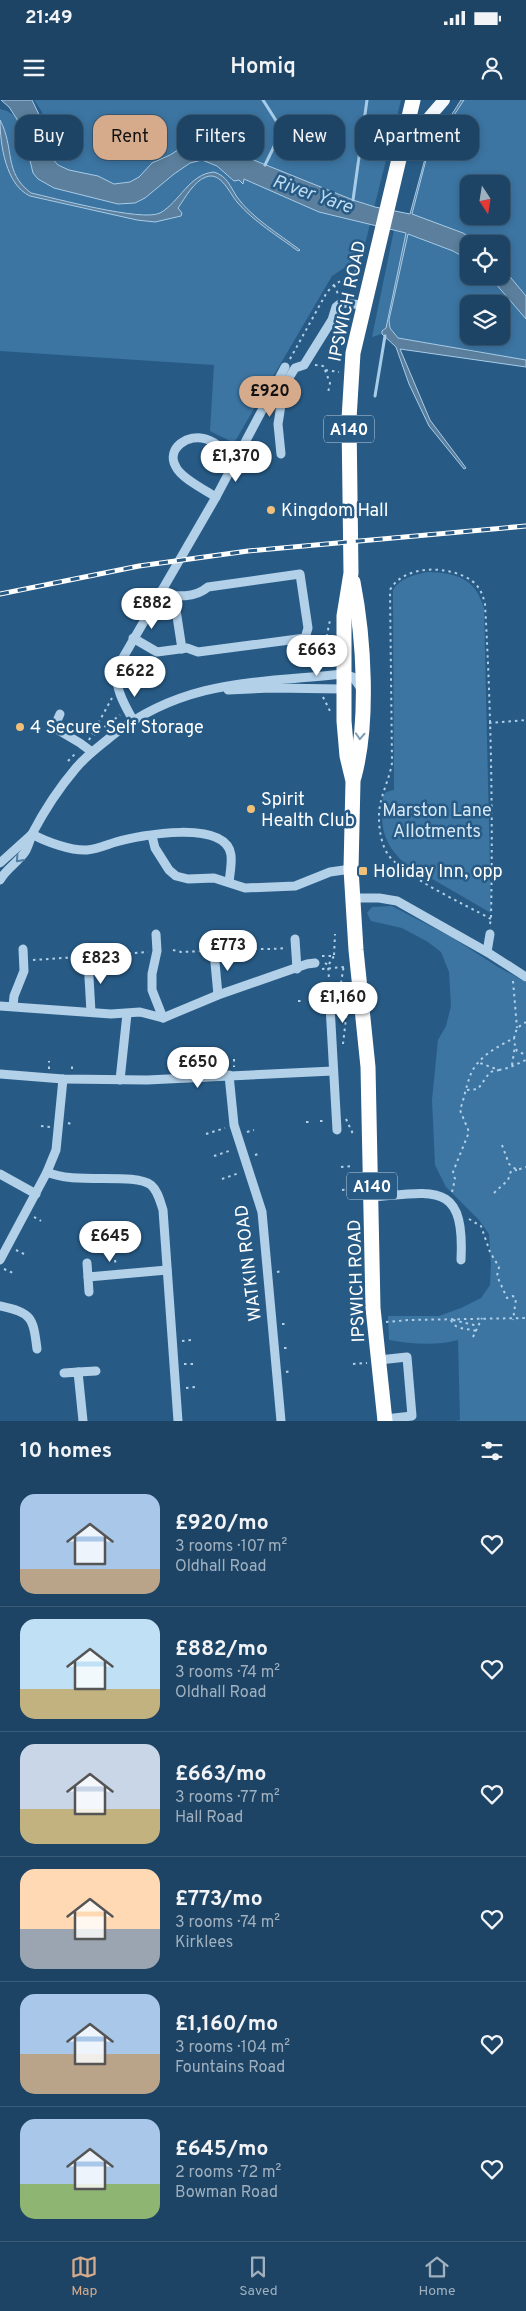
<!DOCTYPE html>
<meta charset="utf-8">
<style>
body{margin:0;font-family:Overpass,sans-serif;background:#254b6a;color:#f1f3f6;height:100vh;display:flex;flex-direction:column;font-size:19px;white-space:nowrap}
*{box-sizing:border-box;margin:0}
p{font-size:16px;color:#a0b0bf}
.icon{flex:none;width:28px;height:28px;fill:none;stroke:currentColor;stroke-width:2;stroke-linecap:round;stroke-linejoin:round}
.map{position:relative;height:1321px;overflow:hidden}
.panel{display:flex;flex-direction:column;background:#1d4464;flex:1}
.panel>*{flex:none}
.hud{position:absolute;left:15px;top:15px;width:496px;height:45px;display:flex;gap:10px}
.needle{width:32px;rotate:168deg}
.fabs{position:absolute;left:460px;top:75px;display:grid;gap:10px}
.fabs a{display:grid;place-items:center;width:50px;height:50px;border-radius:10px;background:#1d4464;box-shadow:0 2px 8px #0003,0 0 0 1px #3b5c78;font-size:25px}
.price{position:absolute;translate:-50% -42px;padding:0 11px;border-radius:18px;background:#fff;color:#222;font-size:16px;line-height:32px;filter:drop-shadow(0 1px 2px #0008)}
.price::after{content:'';position:absolute;left:50%;top:30px;width:15px;height:11px;margin-left:-8px;background:inherit;clip-path:polygon(0 0,100% 0,50% 100%)}
.price.current{background:#d6ab8b;color:#111}
ul{padding:0;list-style:none}
li{display:flex;align-items:center;gap:15px;height:125px;padding:0 20px}
li+li{border-top:1px solid #3b5c78}
li span{display:grid;place-items:center;flex:none;width:140px;height:100px;border-radius:15px;color:#555}
li>.icon{margin-inline-start:auto}
span .icon{width:60px;height:60px;fill:#fffc;stroke-width:1}
li b{font-size:21px}
h2{display:flex;justify-content:space-between;align-items:center;height:60px;padding:0 20px;font-size:21px}
.pill{padding:0 18px;border-radius:15px;background:#1d4464;box-shadow:0 2px 8px #0003,0 0 0 1px #3b5c78;font-size:18px;line-height:45px}
.pill.current{background:#d6ab8b;color:#111}
.status{display:flex;justify-content:space-between;align-items:center;height:35px;padding:0 25px;background:#1d4464;direction:ltr}
.status svg{height:14px;fill:currentColor}
header{display:flex;justify-content:space-between;align-items:center;height:65px;padding:0 20px;background:#1d4464;font-size:22px;font-weight:600}
.dock{display:flex;justify-content:space-around;align-items:center;height:70px;border-top:1px solid #3b5c78;background:#1d4464;font-size:14px;color:#a0b0bf}
.dock a{display:grid;justify-items:center;gap:2px}
.dock .current{color:#d6ab8b}
.map>svg:first-child{display:block}
.green{fill:#3c75a2;fill-rule:evenodd}
.water{fill:#5b7f9c;stroke:#a7cce8}
.lines{fill:none;stroke-linecap:round;stroke-linejoin:round}
.stream{stroke:#a7cce8;stroke-width:3}
.path{stroke:#b2d0e8;stroke-width:2;stroke-dasharray:2.5 4;stroke-linecap:butt}
.minor{stroke:#b2d0e8;stroke-width:9}
.major{stroke:#f4f9fe;stroke-width:12}
.highway{stroke:#fff;stroke-width:15}
.rail-casing{stroke:#fff;stroke-width:5}
.rail{stroke:#275b86;stroke-width:3;stroke-dasharray:9;stroke-linecap:butt}
.oneway{stroke:#7d9db6}
.oneway2{stroke:#517ea3}
.poi-dot{fill:#f0c078;stroke:#275b86;stroke-width:2}
.labels{text-anchor:middle;stroke-width:5;stroke-linejoin:round;paint-order:stroke}
.shield{fill:#275b86;stroke:#becedb;stroke-width:1}
.shield-label{font-size:16px;font-weight:bold;fill:#fff}
.street-label{font-size:18px;fill:#fff;stroke:#275b86}
.poi-label{font-size:18px;fill:#fff;stroke:#275b86;text-anchor:start}
.park-label{font-size:18px;fill:#d6e8f6;stroke:#275b86}
.water-label{font-size:19px;font-style:italic;fill:#bedaef;stroke:#275b86}
</style>
<div class="status"><b>21:49</b><svg viewBox="0 0 49 12"><path d="M0 12V9h3v3zM5 12V6h3v6zM10 12V3h3v9zM15 12V0h3v12zM26 1h20v11H26zM47 4h2v5h-2z"/></svg></div>
<header><svg class="icon" aria-label="menu" viewBox="0 0 24 24"><path d="M4 6h16M4 12h16M4 18h16"/></svg>Homiq<svg class="icon" aria-label="person" viewBox="0 0 24 24"><circle cx="12" cy="8" r="4"/><path d="M4 21q1-7 8-7t8 7"/></svg></header>
<div class="map">
<svg width="526" height="1321" viewBox="0 0 526 1321">
<rect width="100%" height="100%" fill="#275b86"/>
<!-- green -->
<g class="green">
<polygon points="34,0 401,0 362,156 332,176 234,343 210,331 214,265 0,251 0,9 7,11 49,37 42,12"/>
<path d="M464 0H526V196L501 166V144H480L476 140 412 115 427 56ZM469 84H501V116H469Z"/>
<polygon points="394,130 406,133 386,228 382,231 382,234 372,237"/>
<path d="M408 134 453 151 469 160V176H489L526 219V260L398 238 390 228 389 220ZM469 204H501V236H469Z"/>
<path d="M427 472C457 473 475 478 484 508L491 813 403 762C381 740 381 726 383 696L386 692 394 690 393 490C400 478 414 475 427 472Z"/>
<path d="M392 806 453 838 498 867 526 882V1321H455L460 1320 458 1240C435 1246 412 1244 389 1240L388 1216H439L461 1208 481 1198 490 1185 491 1164 489 1134 479 1120 446 1087 435 1065 432 1000 438 940 446 926 451 906 449 872 441 852 428 842 402 828 371 821 367 813 372 807Z"/>
</g>
<!-- water -->
<g class="water">
<polygon points="1,0 32,0 43,23 50,56 58,65 69,70 98,76 114,84 130,82 139,77 152,63 170,55 189,43 199,41 209,42 353,100 375,107 410,114 426,55 461,0 464,0 427,56 412,114 463,133 480,144 469,144 469,160 453,151 408,134 389,220 390,228 398,238 526,260 526,267 400,249 430,320 466,368 464,369 429,326 409,284 396,247 382,234 382,231 386,228 406,133 319,112 244,79 243,84 239,80 234,81 217,66 202,60 190,63 174,74 145,98 135,103 118,104 54,88 38,79 33,73 22,27 9,7"/>
<path d="M0 20C15 48 3 72 31 93 54 98 142 122 160 113 180 102 189 74 214 72 227 76 230 86 237 97 252 118 279 134 300 150L298 151C278 136 254 122 237 102 230 94 221 71 206 77 194 81 185 98 178 108L182 113 181 116 155 122 137 120 30 96C6 85 0 45 0 20Z"/>
<polygon points="501,166 526,196 526,219 489,176 501,176"/>
</g>
<g class="lines">
<!-- stream -->
<g class="stream">
<polyline points="263,0 282,30 265,65"/>
<polyline points="353,100 367,0"/>
<polyline points="375,296 385,236"/>
</g>
<!-- path -->
<g class="path">
<polyline points="334,185 338,194"/>
<polyline points="290,259 327,192 334,185 361,168"/>
<polyline points="315,265 323,266 325,270 339,272"/>
<polyline points="325,270 330,283 328,293"/>
<polyline points="317,567 322,560 330,520"/>
<polyline points="323,597 331,613"/>
<polyline points="489,623 526,620"/>
<polyline points="94,635 120,615"/>
<polyline points="89,640 112,598"/>
<polyline points="68,661 77,652"/>
<path d="M490 824 491 819C493 714 491 609 485 504 483 495 480 487 472 481 450 465 404 464 390 490L392 663C389 682 378 699 379 719 379 730 382 747 389 756 407 778 464 804 491 819"/>
<polyline points="173,850 181,852 205,851"/>
<path d="M222 850C244 848 265 850 287 848"/>
<polyline points="96,856 148,852"/>
<polyline points="322,856 334,856 335,834"/>
<polyline points="33,860 78,857"/>
<polyline points="325,863 328,865 329,879"/>
<polyline points="329,864 334,856"/>
<polyline points="322,869 344,867"/>
<polyline points="513,881 517,928"/>
<polyline points="339,896 344,864"/>
<polyline points="313,900 320,900"/>
<polyline points="298,901 302,901"/>
<polyline points="343,944 348,901"/>
<polyline points="516,949 517,951 526,955"/>
<polyline points="234,959 234,967"/>
<polyline points="512,965 515,946 514,938"/>
<polyline points="49,969 49,961"/>
<polyline points="72,969 72,963"/>
<polyline points="499,970 508,968 526,960"/>
<polyline points="467,990 478,989 490,972 499,970 480,963"/>
<polyline points="346,1019 353,1034"/>
<polyline points="320,1021 326,1021"/>
<polyline points="306,1022 309,1022"/>
<polyline points="68,1023 74,1025"/>
<polyline points="41,1026 50,1027"/>
<polyline points="247,1032 254,1030"/>
<polyline points="206,1034 225,1028"/>
<polyline points="502,1045 509,1064 517,1070 526,1067"/>
<polyline points="255,1055 261,1053"/>
<polyline points="214,1056 232,1050"/>
<polyline points="341,1067 354,1066"/>
<polyline points="222,1079 239,1073"/>
<polyline points="342,1090 355,1089"/>
<path d="M452 1092 455 1079 453 1072 469 1032 460 1010C464 999 466 987 470 976 477 957 497 947 514 938L517 928 526 922"/>
<polyline points="494,1093 508,1080 511,1071 517,1070"/>
<polyline points="34,1117 41,1121"/>
<polyline points="469,1119 481,1126 490,1152 499,1167 497,1176 507,1198 513,1196 516,1199 513,1220"/>
<polyline points="16,1150 24,1154"/>
<polyline points="115,1160 116,1166"/>
<polyline points="4,1169 13,1173"/>
<polyline points="277,1172 283,1171"/>
<polyline points="350,1215 362,1214"/>
<path d="M451 1220C455 1230 466 1228 476 1231"/>
<polyline points="453,1220 478,1226"/>
<polyline points="386,1222 409,1220 526,1218"/>
<polyline points="282,1224 287,1224"/>
<polyline points="473,1237 482,1218"/>
<polyline points="351,1238 364,1237"/>
<polyline points="182,1241 191,1240"/>
<polyline points="284,1248 289,1248"/>
<polyline points="184,1264 193,1264"/>
<polyline points="353,1264 367,1263"/>
<polyline points="286,1272 292,1271"/>
<polyline points="186,1288 195,1287"/>
</g>
<!-- minor -->
<g class="minor">
<polyline points="281,354 278,324 284,286 295,268 304,265 332,220 336,207 341,203 363,205"/>
<path d="M216 397C205 390 181 378 176 367 165 348 189 333 206 339 217 342 226 352 235 358"/>
<polyline points="174,497 182,549"/>
<path d="M133 538 157 552 187 548 198 552 305 538 308 528 300 474 208 487C195 498 176 498 161 491"/>
<polyline points="228,590 271,588 343,589"/>
<polyline points="60,614 56,623 58,630 80,643 92,652"/>
<path d="M133 620C124 604 114 587 117 568L216 397 285 267"/>
<path d="M32 734C46 742 72 751 87 750 98 749 106 745 116 742 140 735 226 719 231 755 232 763 230 774 229 782"/>
<polyline points="152,736 155,748 169,770 176,776 188,779 214,778 245,788 295,786 330,772 351,769"/>
<polyline points="0,763 31,735"/>
<path d="M0 780C6 769 18 762 25 752 28 747 30 740 32 734 44 711 59 688 76 668 87 655 100 646 113 635 185 579 257 583 343 574L353 577 362 590"/>
<polyline points="353,798 379,798 397,801 487,852 526,877"/>
<polyline points="156,834 157,851 152,874 152,890 163,918"/>
<polyline points="295,839 297,869"/>
<polyline points="214,852 218,895"/>
<polyline points="487,852 490,834"/>
<polyline points="88,860 91,912"/>
<polyline points="329,888 337,1030"/>
<polyline points="0,906 111,914 140,912 163,918 218,895 307,864 315,863"/>
<polyline points="13,906 14,896 24,871 23,849"/>
<polyline points="0,974 63,979 147,980 333,971"/>
<polyline points="229,975 234,1025 262,1112 281,1321"/>
<polyline points="120,980 127,914"/>
<path d="M47 1072C74 1085 134 1072 151 1085 158 1091 160 1101 163 1110L178 1321"/>
<polyline points="0,1074 36,1094"/>
<path d="M372 1097C435 1092 465 1081 461 1160"/>
<polyline points="0,1160 47,1072 56,1050 63,979"/>
<polyline points="87,1163 88,1177"/>
<polyline points="89,1192 88,1177 167,1170"/>
<path d="M0 1206C32 1213 33 1217 37 1249"/>
<polyline points="379,1260 407,1257 412,1316 385,1319"/>
<polyline points="78,1272 96,1271"/>
<polyline points="64,1273 78,1272 83,1321"/>
</g>
<!-- major -->
<polyline class="major" points="403,53 414,35 444,0"/>
<!-- highway -->
<g class="highway">
<path d="M353 482C364 538 369 622 354 677"/>
<polyline points="385,1321 373,1208 368,967 356,850 351,769 353,681 347,656 344,621 344,516 351,473 349,319 353,253 413,0"/>
</g>
<defs>
<polyline id="rail" points="0,494 139,466 248,451 526,426"/>
</defs>
<!-- rail casing -->
<use href="#rail" class="rail-casing"/>
<!-- rail -->
<use href="#rail" class="rail"/>
</g>
<!-- one-way arrows -->
<defs><path id="oneway-chevron" d="M-2-3.5L2.5 0L-2 3.5" fill="none" stroke-width="1.6" stroke-linecap="round" stroke-linejoin="round" transform="scale(1.25)"/></defs>
<use class="oneway" href="#oneway-chevron" transform="translate(360 636) rotate(93)"/>
<use class="oneway2" href="#oneway-chevron" transform="translate(19 759) rotate(132)"/>
<!-- markers -->
<g class="poi-dot">
<circle cx="271" cy="410" r="5"/>
<circle cx="20" cy="627" r="5"/>
<circle cx="251" cy="709" r="5"/>
<rect x="358" y="766" width="10" height="10" rx="2.5"/>
</g>
<g class="labels">
<!-- shield labels -->
<g class="shield">
<rect x="324" y="315.5" width="50" height="27" rx="4"/>
<rect x="347" y="1072.5" width="50" height="27" rx="4"/>
</g>
<g class="shield-label">
<text x="349" y="335">A140</text>
<text x="372" y="1092">A140</text>
</g>
<!-- street labels -->
<g class="street-label">
<text transform="translate(347 201) rotate(-78)" y="6">IPSWICH ROAD</text>
<text transform="translate(248 1163) rotate(-97)" y="6">WATKIN ROAD</text>
<text transform="translate(356 1181) rotate(-92)" y="6">IPSWICH ROAD</text>
</g>
<!-- poi labels -->
<g class="poi-label">
<text x="281" y="416">Kingdom Hall</text>
<text x="30" y="633">4 Secure Self Storage</text>
<text x="261" y="705">Spirit<tspan x="261" dy="21">Health Club</tspan></text>
<text x="373" y="777">Holiday Inn, opp</text>
</g>
<!-- park labels -->
<g class="park-label">
<text x="437" y="716">Marston Lane<tspan x="437" dy="21">Allotments</tspan></text>
</g>
<!-- water labels -->
<g class="water-label">
<text transform="translate(313 93) rotate(19)" y="7">River Yare</text>
</g>
</g>
</svg>
<div class="fabs">
<a><svg class="needle" viewBox="-14 -14 28 28"><path d="M0-13l5 13h-10z" fill="#e53935"/><path d="M0 13l5-13h-10z" fill="#a0b0bf"/></svg></a>
<a><svg class="icon" aria-label="locate" viewBox="0 0 24 24"><circle cx="12" cy="12" r="6"/><path d="M12 2v4M12 18v4M2 12h4M18 12h4"/></svg></a>
<a><svg class="icon" aria-label="layers" viewBox="0 0 24 24"><path d="M12 4l9 5-9 5-9-5zM3 14l9 5 9-5"/></svg></a>
</div>
<b class="price current" style="left:270px;top:318px">£920</b>
<b class="price" style="left:236px;top:383px">£1,370</b>
<b class="price" style="left:152px;top:530px">£882</b>
<b class="price" style="left:317px;top:577px">£663</b>
<b class="price" style="left:135px;top:598px">£622</b>
<b class="price" style="left:228px;top:872px">£773</b>
<b class="price" style="left:101px;top:885px">£823</b>
<b class="price" style="left:343px;top:924px">£1,160</b>
<b class="price" style="left:198px;top:989px">£650</b>
<b class="price" style="left:110px;top:1163px">£645</b>
<div class="hud">
<a class="pill">Buy</a>
<a class="pill current">Rent</a>
<a class="pill">Filters</a>
<a class="pill">New</a>
<a class="pill">Apartment</a>
</div>
</div>
<section class="panel">
<h2>10 homes<svg class="icon" aria-label="filters" viewBox="0 0 24 24"><path d="M4 7h16M4 17h16"/><circle cx="9" cy="7" r="2"/><circle cx="15" cy="17" r="2"/></svg></h2>
<ul>
<li><span style="background:linear-gradient(#a9c7e8 75%,#b9a48a 0)"><svg class="icon" aria-label="home" viewBox="0 0 24 24"><path d="M3 11l9-7 9 7M6 9v11h12V9"/></svg></span><div><b>£920/mo</b><p>3 rooms · 107 m²</p><p>Oldhall Road</p></div><svg class="icon" aria-label="heart" viewBox="0 0 24 24"><path d="M12 20l-8-8c-3-5 5-10 8-4 3-6 11-1 8 4z"/></svg></li>
<li><span style="background:linear-gradient(#bfe0f5 70%,#c2b280 0)"><svg class="icon" aria-label="home" viewBox="0 0 24 24"><path d="M3 11l9-7 9 7M6 9v11h12V9"/></svg></span><div><b>£882/mo</b><p>3 rooms · 74 m²</p><p>Oldhall Road</p></div><svg class="icon" aria-label="heart" viewBox="0 0 24 24"><path d="M12 20l-8-8c-3-5 5-10 8-4 3-6 11-1 8 4z"/></svg></li>
<li><span style="background:linear-gradient(#c9d6e8 65%,#c2b280 0)"><svg class="icon" aria-label="home" viewBox="0 0 24 24"><path d="M3 11l9-7 9 7M6 9v11h12V9"/></svg></span><div><b>£663/mo</b><p>3 rooms · 77 m²</p><p>Hall Road</p></div><svg class="icon" aria-label="heart" viewBox="0 0 24 24"><path d="M12 20l-8-8c-3-5 5-10 8-4 3-6 11-1 8 4z"/></svg></li>
<li><span style="background:linear-gradient(#ffd9b3 60%,#9aa5b1 0)"><svg class="icon" aria-label="home" viewBox="0 0 24 24"><path d="M3 11l9-7 9 7M6 9v11h12V9"/></svg></span><div><b>£773/mo</b><p>3 rooms · 74 m²</p><p>Kirklees</p></div><svg class="icon" aria-label="heart" viewBox="0 0 24 24"><path d="M12 20l-8-8c-3-5 5-10 8-4 3-6 11-1 8 4z"/></svg></li>
<li><span style="background:linear-gradient(#a9c7e8 60%,#b9a48a 0)"><svg class="icon" aria-label="home" viewBox="0 0 24 24"><path d="M3 11l9-7 9 7M6 9v11h12V9"/></svg></span><div><b>£1,160/mo</b><p>3 rooms · 104 m²</p><p>Fountains Road</p></div><svg class="icon" aria-label="heart" viewBox="0 0 24 24"><path d="M12 20l-8-8c-3-5 5-10 8-4 3-6 11-1 8 4z"/></svg></li>
<li><span style="background:linear-gradient(#a9c7e8 65%,#8fb573 0)"><svg class="icon" aria-label="home" viewBox="0 0 24 24"><path d="M3 11l9-7 9 7M6 9v11h12V9"/></svg></span><div><b>£645/mo</b><p>2 rooms · 72 m²</p><p>Bowman Road</p></div><svg class="icon" aria-label="heart" viewBox="0 0 24 24"><path d="M12 20l-8-8c-3-5 5-10 8-4 3-6 11-1 8 4z"/></svg></li>
</ul>
</section>
<nav class="dock">
<a class="current"><svg class="icon" aria-label="map" viewBox="0 0 24 24"><path d="M3 6l6-2 6 2 6-2v14l-6 2-6-2-6 2zM9 4v14M15 6v14"/></svg>Map</a>
<a><svg class="icon" aria-label="saved" viewBox="0 0 24 24"><path d="M7 4h10v16l-5-4-5 4z"/></svg>Saved</a>
<a><svg class="icon" aria-label="home" viewBox="0 0 24 24"><path d="M3 11l9-7 9 7M6 9v11h12V9"/></svg>Home</a>
</nav>
